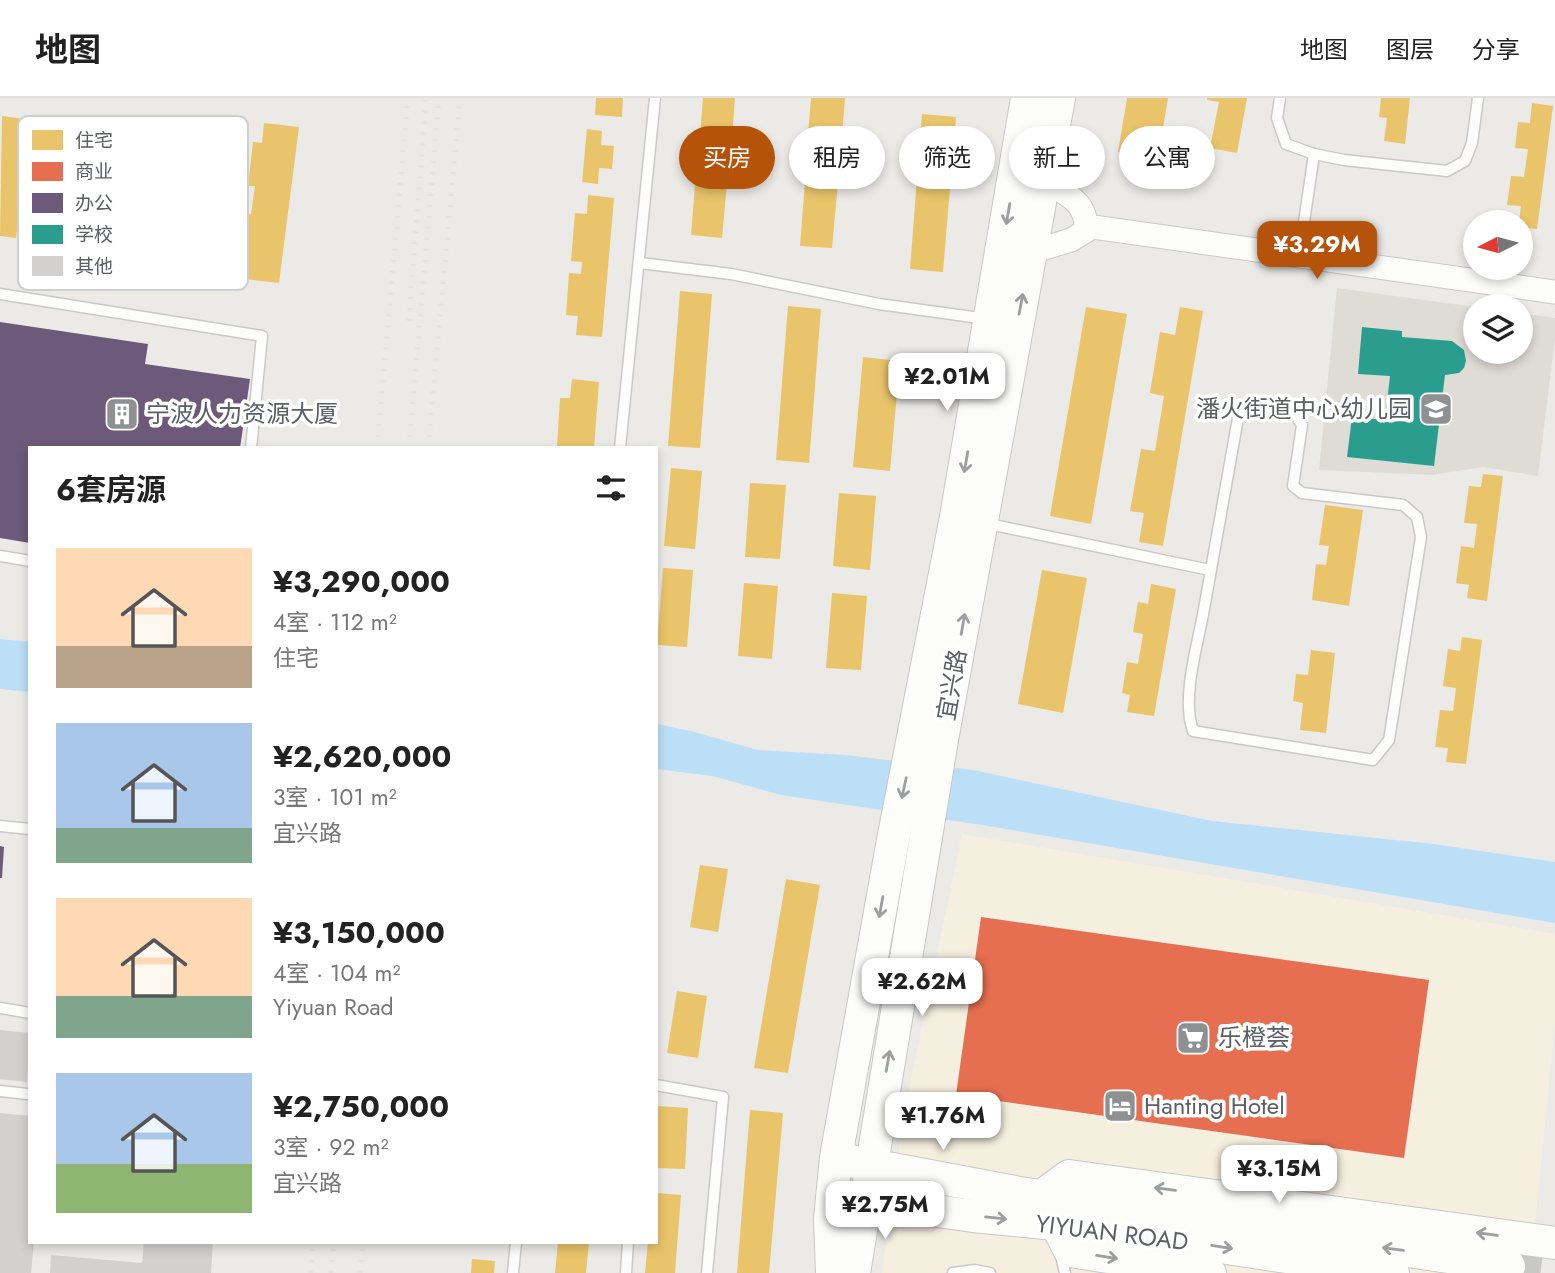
<!DOCTYPE html>
<html lang="zh">
<meta charset="utf-8">
<style>
body{margin:0;font-family:Jost,"Noto Sans SC",sans-serif;background:#f6f6f6;color:#222;height:100vh;display:flex;flex-direction:column;font-size:26px;white-space:nowrap}
*{box-sizing:border-box;margin:0}
p{font-size:23px;color:#767676}
.icon{flex:none;width:38px;height:38px;fill:none;stroke:currentColor;stroke-width:2;stroke-linecap:round;stroke-linejoin:round}
.map{position:relative;flex:1;overflow:hidden}
.sheet{position:absolute;left:28px;top:348px;width:630px;height:798px;display:flex;flex-direction:column;background:#fff;border-radius:0px;box-shadow:0 4px 10px #0003}
.sheet>*{flex:none}
.top-card{position:absolute;left:679px;top:28px;width:665px;height:63px;display:flex;gap:14px}
.needle{width:46px;rotate:264deg}
.tools{position:absolute;left:1463px;top:112px;display:grid;gap:14px}
.tools a{display:grid;place-items:center;width:70px;height:70px;border-radius:50%;background:#fff;box-shadow:0 4px 10px #0003;font-size:35px}
.price{position:absolute;translate:-50% -60px;padding:0 16px;border-radius:14px;background:#fff;color:#222;font-size:23px;line-height:46px;filter:drop-shadow(0 2px 4px #0008)}
.price::after{content:'';position:absolute;left:50%;top:42px;width:21px;height:16px;margin-left:-10px;background:inherit;clip-path:polygon(0 0,100% 0,50% 100%)}
.price.current{background:#b45309;color:#fff}
ul{padding:0;list-style:none}
li{display:flex;align-items:center;gap:21px;height:175px;padding:0 28px}
li span{display:grid;place-items:center;flex:none;width:196px;height:140px;border-radius:0px;color:#555}
li>.icon{margin-inline-start:auto}
span .icon{width:84px;height:84px;fill:#fffc;stroke-width:1}
li b{font-size:30px}
h2{display:flex;justify-content:space-between;align-items:center;height:84px;padding:0 28px;font-size:30px}
.tag{padding:0 24px;border-radius:32px;background:#fff;box-shadow:0 4px 10px #0003;font-size:24px;line-height:63px}
.tag.current{background:#b45309;color:#fff}
header{display:flex;align-items:center;gap:42px;box-sizing:border-box;height:98px;padding:0 35px;background:#fff;border-bottom:2px solid #e0e0e0}
header strong{font-size:33px}
nav{display:flex;gap:38px;margin-inline-start:auto;font-size:24px}
.map>svg:first-child{display:block}
.commercial{fill:#f5efdf}
.education{fill:#dfdcd6}
.water{fill:#badff6}
.homes{fill:#e9c46a}
.shops{fill:#e76f51}
.offices{fill:#6d597a}
.schools{fill:#2a9d8f}
.building{fill:#d3d1cf}
.lines{fill:none;stroke-linecap:round;stroke-linejoin:round}
.secondary-tunnel{stroke:#c8c8c6;stroke-width:32;stroke-dasharray:32 16;stroke-linecap:butt}
.lane-casing{stroke:#c8c9c8;stroke-width:13}
.street-casing{stroke:#c8c9c8;stroke-width:25}
.secondary-casing{stroke:#c8c8c8;stroke-width:34}
.lane{stroke:#fcfcfb;stroke-width:10}
.street{stroke:#fcfcfb;stroke-width:23}
.secondary{stroke:#fcfcfb;stroke-width:32}
.rail{stroke:#e2e2e2;stroke-width:5;stroke-dasharray:2 9;stroke-linecap:butt}
.oneway{stroke:#9c9ea0}
.labels{text-anchor:middle;stroke-width:7;stroke-linejoin:round;paint-order:stroke}
.poi-label{font-size:24px;fill:#5c6064;stroke:#fff;text-anchor:start}
.street-label{font-size:24px;fill:#5c6064;stroke:#fff}
.key{fill:#fff;stroke:#cecfd0;stroke-width:2}
.key-label{font-size:19px;fill:#5c6064}
</style>
<header>
<strong>地图</strong>
<nav><a>地图</a><a>图层</a><a>分享</a></nav>
</header>
<div class="map">
<svg width="1555" height="1175" viewBox="0 0 1555 1175">
<rect width="100%" height="100%" fill="#eceae6"/>
<!-- commercial -->
<polygon class="commercial" points="962,736 1555,836 1555,926 1530,1175 882,1175 903,1020"/>
<!-- education -->
<polygon class="education" points="1337,190 1475,209 1475,254 1521,254 1521,215 1555,220 1555,240 1538,378 1483,369 1432,377 1319,372"/>
<!-- water -->
<g class="water">
<polygon points="0,541 30,544 30,594 0,591"/>
<polygon points="656,626 691,633 758,652 845,657 973,672 1212,723 1434,746 1555,764 1555,825 989,728 781,697 713,678 656,671"/>
</g>
<!-- homes -->
<g class="homes">
<polygon points="596,0 623,0 622,19 595,17"/>
<polygon points="703,0 735,0 732,41 700,38"/>
<polygon points="811,0 845,0 841,50 807,48"/>
<polygon points="1127,0 1168,0 1158,60 1118,54"/>
<polygon points="1207,0 1247,0 1237,55 1210,50 1219,4 1207,2"/>
<polygon points="1381,0 1410,0 1405,46 1384,43 1387,20 1379,19"/>
<polygon points="1532,5 1553,8 1537,131 1521,129 1521,124 1519,124 1521,108 1507,107 1511,78 1524,79 1528,51 1515,50 1518,24 1530,25"/>
<polygon points="922,16 956,19 943,174 910,171"/>
<polygon points="2,18 31,22 28,46 45,48 43,64 37,64 32,101 38,102 36,119 19,117 16,140 0,138"/>
<polygon points="264,25 299,29 279,185 244,181 248,157 239,156 244,115 251,116 255,88 248,88 253,44 262,45"/>
<polygon points="587,31 602,33 601,47 614,48 612,71 599,70 598,86 582,84"/>
<polygon points="697,61 729,63 722,140 691,137"/>
<polygon points="806,71 839,74 832,150 800,148"/>
<polygon points="588,97 614,100 602,239 576,237 578,218 566,217 569,175 581,176 582,164 571,163 575,115 587,116"/>
<polygon points="680,193 712,196 700,350 668,348"/>
<polygon points="788,208 821,211 809,365 776,362"/>
<polygon points="1086,209 1127,216 1091,426 1050,418"/>
<polygon points="1180,209 1203,213 1163,448 1139,444 1144,415 1130,413 1141,351 1155,353 1164,298 1150,295 1160,234 1175,237"/>
<polygon points="863,259 900,263 890,373 853,369"/>
<polygon points="572,281 599,284 594,350 557,349 560,300 570,300"/>
<polygon points="671,370 702,373 695,451 664,448"/>
<polygon points="1483,376 1503,378 1487,503 1467,500 1469,487 1456,485 1461,448 1474,450 1477,426 1464,425 1469,388 1481,389"/>
<polygon points="750,385 786,387 780,461 745,459"/>
<polygon points="839,395 876,398 870,472 833,468"/>
<polygon points="1325,407 1363,412 1349,508 1312,502 1316,466 1326,467 1329,448 1319,447"/>
<polygon points="663,470 693,472 687,549 657,547"/>
<polygon points="1042,472 1087,480 1063,615 1018,606"/>
<polygon points="744,485 778,488 772,561 738,558"/>
<polygon points="1151,486 1176,491 1154,618 1127,614 1130,597 1122,595 1127,564 1138,566 1143,536 1133,534 1138,504 1148,506"/>
<polygon points="832,495 867,498 861,572 826,570"/>
<polygon points="1462,539 1482,542 1466,666 1446,664 1448,650 1435,649 1440,612 1453,613 1456,590 1443,588 1448,551 1460,553"/>
<polygon points="1311,552 1335,555 1326,635 1300,632 1303,605 1293,603 1296,576 1308,577"/>
<polygon points="700,767 728,771 718,834 690,829"/>
<polygon points="786,781 820,787 788,975 754,970"/>
<polygon points="677,893 707,898 698,960 667,955"/>
<polygon points="658,1008 688,1010 685,1071 656,1070"/>
<polygon points="750,1012 783,1015 769,1175 737,1175"/>
<polygon points="656,1095 681,1097 675,1175 645,1175 648,1144 656,1144"/>
<polygon points="558,1144 589,1144 586,1175 555,1175"/>
<polygon points="472,1161 495,1163 494,1175 471,1175"/>
</g>
<!-- shops -->
<polygon class="shops" points="981,819 1429,882 1404,1060 956,997"/>
<!-- offices -->
<g class="offices">
<polygon points="0,224 148,246 145,266 250,281 240,350 30,350 30,445 0,440"/>
<polygon points="0,748 4,749 2,780 0,780"/>
</g>
<!-- schools -->
<polygon class="schools" points="1362,229 1402,233 1402,239 1452,243 1464,252 1466,263 1464,270 1459,275 1445,277 1434,368 1347,359 1352,319 1385,322 1390,278 1358,276"/>
<!-- building -->
<g class="building">
<polygon points="0,932 30,935 27,984 0,981"/>
<polygon points="0,1015 30,1018 30,1144 34,1144 31,1175 0,1175"/>
<polygon points="144,1144 213,1144 211,1175 50,1175 51,1157 142,1165"/>
</g>
<g class="lines">
<!-- secondary-tunnel -->
<polyline class="secondary-tunnel" points="1509,1168 1555,1174"/>
<defs>
<g id="lane">
<polyline points="1280,0 1277,20 1286,46 1314,56 1344,62 1447,73 1465,63 1472,45 1478,0"/>
<polyline points="1299,158 1314,56"/>
<polyline points="640,165 731,176 879,206 987,221"/>
<polyline points="0,196 262,238 251,350"/>
<path d="M1249 313 1296 318 1302 327 1293 388 1302 395 1403 407 1417 419 1421 439 1389 642 1373 662 1193 633C1181 600 1198 546 1204 511 1215 448 1226 384 1238 320Z"/>
<polyline points="620,350 655,0"/>
<polyline points="984,425 1210,472"/>
<polyline points="0,458 30,463"/>
<polyline points="0,728 30,731"/>
<polyline points="0,910 30,915"/>
<polyline points="656,987 723,999 707,1175"/>
<polyline points="0,993 27,996"/>
<polyline points="1060,1153 1065,1175"/>
<polyline points="513,1175 516,1144"/>
<polyline points="626,1175 628,1144"/>
<polyline points="953,1175 975,1172 990,1175"/>
</g>
<g id="street">
<polyline points="1086,128 1555,194"/>
<path d="M1031 154 1071 142 1086 133C1088 104 1066 96 1044 82"/>
</g>
<g id="secondary">
<polyline points="850,1063 1020,1095 1509,1168"/>
<polyline points="1042,1098 1069,1078 1555,1145"/>
<polyline points="843,1100 973,1118 1094,1130 1393,1175"/>
<polyline points="1056,1126 1070,1153 1210,1175"/>
<polyline points="832,1175 830,1121 836,1059 893,742 956,419 1027,0"/>
<polyline points="854,1175 942,642 1059,0"/>
</g>
</defs>
<!-- lane casing -->
<use href="#lane" class="lane-casing"/>
<!-- street casing -->
<use href="#street" class="street-casing"/>
<!-- secondary casing -->
<use href="#secondary" class="secondary-casing"/>
<!-- lane -->
<use href="#lane" class="lane"/>
<!-- street -->
<use href="#street" class="street"/>
<!-- secondary -->
<use href="#secondary" class="secondary"/>
<!-- rail -->
<g class="rail">
<polyline points="409,223 426,0"/>
<polyline points="377,350 408,0"/>
<polyline points="409,350 439,0"/>
<polyline points="428,350 460,0"/>
<polyline points="311,1175 313,1144"/>
<polyline points="331,1175 334,1144"/>
<polyline points="360,1175 363,1144"/>
</g>
</g>
<!-- one-way arrows -->
<defs><path id="oneway-shaft" d="M-6 0H5M1.5-3L5.5 0L1.5 3" fill="none" stroke-width="1.6" stroke-linecap="round" stroke-linejoin="round" transform="scale(1.75)"/></defs>
<g class="oneway">
<use href="#oneway-shaft" transform="translate(1008 116) rotate(100)"/>
<use href="#oneway-shaft" transform="translate(1021 206) rotate(-79)"/>
<use href="#oneway-shaft" transform="translate(966 364) rotate(100)"/>
<use href="#oneway-shaft" transform="translate(963 526) rotate(-80)"/>
<use href="#oneway-shaft" transform="translate(904 690) rotate(102)"/>
<use href="#oneway-shaft" transform="translate(881 809) rotate(100)"/>
<use href="#oneway-shaft" transform="translate(888 963) rotate(-80)"/>
<use href="#oneway-shaft" transform="translate(1165 1091) rotate(-172)"/>
<use href="#oneway-shaft" transform="translate(996 1120) rotate(6)"/>
<use href="#oneway-shaft" transform="translate(1487 1136) rotate(-172)"/>
<use href="#oneway-shaft" transform="translate(1222 1149) rotate(9)"/>
<use href="#oneway-shaft" transform="translate(1393 1151) rotate(-172)"/>
<use href="#oneway-shaft" transform="translate(1107 1159) rotate(9)"/>
</g>
<!-- icons -->
<defs>
<symbol id="school-square" viewBox="-11 -11 22 22"><rect x="-9" y="-9" width="18" height="18" rx="4" fill="#8e9092" stroke="#fff"/><path d="M0-5L7-2L0 1L-7-2ZM-4 1L0 2.5L4 1V4Q0 6-4 4Z" fill="#fff"/></symbol>
<symbol id="building-square" viewBox="-11 -11 22 22"><rect x="-9" y="-9" width="18" height="18" rx="4" fill="#8e9092" stroke="#fff"/><path d="M-4-6H4V6H1V3H-1V6H-4ZM-2.5-4.3h1.7v1.8h-1.7ZM.8-4.3h1.7v1.8H.8ZM-2.5-1h1.7V.8h-1.7ZM.8-1h1.7V.8H.8Z" fill="#fff"/></symbol>
<symbol id="supermarket-square" viewBox="-11 -11 22 22"><rect x="-9" y="-9" width="18" height="18" rx="4" fill="#8e9092" stroke="#fff"/><path d="M-6-5.5h2.5l.6 2H6L4.5 2H-2.5L-4.4-4H-6ZM-1.5 3.2a1.3 1.3 0 1 0 .1 0ZM3 3.2a1.3 1.3 0 1 0 .1 0Z" fill="#fff"/></symbol>
<symbol id="hotel-square" viewBox="-11 -11 22 22"><rect x="-9" y="-9" width="18" height="18" rx="4" fill="#8e9092" stroke="#fff"/><path d="M-6-4.5h1.5V1H6V5H4.5V3h-9V5H-6ZM-4 0a1.8 1.8 0 1 1 3.6 0ZM.5 0V-2.5h3Q6-2.5 6 0Z" fill="#fff"/></symbol>
</defs>
<g fill-rule="evenodd">
<use href="#school-square" x="1417" y="292" width="38" height="38"/>
<use href="#building-square" x="103" y="297" width="38" height="38"/>
<use href="#supermarket-square" x="1174" y="921" width="38" height="38"/>
<use href="#hotel-square" x="1101" y="989" width="38" height="38"/>
</g>
<g class="labels">
<!-- poi labels -->
<g class="poi-label">
<text x="1412" y="319" text-anchor="end">潘火街道中心幼儿园</text>
<text x="146" y="324">宁波人力资源大厦</text>
<text x="1218" y="948">乐橙荟</text>
<text x="1144" y="1016">Hanting Hotel</text>
</g>
<!-- street labels -->
<g class="street-label">
<text transform="translate(952 587) rotate(-80)" y="8">宜兴路</text>
<text transform="translate(1112 1135) rotate(7)" y="8">YIYUAN ROAD</text>
</g>
</g>
<!-- legend -->
<rect x="18" y="18" width="230" height="174" rx="10" class="key"/>
<rect x="32" y="32" width="31" height="20" fill="#e9c46a"/>
<rect x="32" y="64" width="31" height="19" fill="#e76f51"/>
<rect x="32" y="95" width="31" height="20" fill="#6d597a"/>
<rect x="32" y="127" width="31" height="19" fill="#2a9d8f"/>
<rect x="32" y="158" width="31" height="20" fill="#d3d1cf"/>
<g class="key-label">
<text x="75" y="49">住宅</text>
<text x="75" y="80">商业</text>
<text x="75" y="112">办公</text>
<text x="75" y="143">学校</text>
<text x="75" y="175">其他</text>
</g>
</svg>
<div class="tools">
<a><svg class="needle" viewBox="-14 -14 28 28"><path d="M0-13l5 13h-10z" fill="#e53935"/><path d="M0 13l5-13h-10z" fill="#767676"/></svg></a>
<a><svg class="icon" aria-label="layers" viewBox="0 0 24 24"><path d="M12 4l9 5-9 5-9-5zM3 14l9 5 9-5"/></svg></a>
</div>
<b class="price current" style="left:1317px;top:183px">¥3.29M</b>
<b class="price" style="left:947px;top:315px">¥2.01M</b>
<b class="price" style="left:922px;top:920px">¥2.62M</b>
<b class="price" style="left:943px;top:1054px">¥1.76M</b>
<b class="price" style="left:1279px;top:1107px">¥3.15M</b>
<b class="price" style="left:885px;top:1143px">¥2.75M</b>
<div class="top-card">
<a class="tag current">买房</a>
<a class="tag">租房</a>
<a class="tag">筛选</a>
<a class="tag">新上</a>
<a class="tag">公寓</a>
</div>
<section class="sheet">
<h2>6套房源<svg class="icon" aria-label="filters" viewBox="0 0 24 24"><path d="M4 7h16M4 17h16"/><circle cx="9" cy="7" r="2"/><circle cx="15" cy="17" r="2"/></svg></h2>
<ul>
<li><span style="background:linear-gradient(#ffd9b3 70%,#b9a48a 0)"><svg class="icon" aria-label="home" viewBox="0 0 24 24"><path d="M3 11l9-7 9 7M6 9v11h12V9"/></svg></span><div><b>¥3,290,000</b><p>4室 · 112 m²</p><p>住宅</p></div></li>
<li><span style="background:linear-gradient(#a9c7e8 75%,#7fa58c 0)"><svg class="icon" aria-label="home" viewBox="0 0 24 24"><path d="M3 11l9-7 9 7M6 9v11h12V9"/></svg></span><div><b>¥2,620,000</b><p>3室 · 101 m²</p><p>宜兴路</p></div></li>
<li><span style="background:linear-gradient(#ffd9b3 70%,#7fa58c 0)"><svg class="icon" aria-label="home" viewBox="0 0 24 24"><path d="M3 11l9-7 9 7M6 9v11h12V9"/></svg></span><div><b>¥3,150,000</b><p>4室 · 104 m²</p><p>Yiyuan Road</p></div></li>
<li><span style="background:linear-gradient(#a9c7e8 65%,#8fb573 0)"><svg class="icon" aria-label="home" viewBox="0 0 24 24"><path d="M3 11l9-7 9 7M6 9v11h12V9"/></svg></span><div><b>¥2,750,000</b><p>3室 · 92 m²</p><p>宜兴路</p></div></li>
</ul>
</section>
</div>
